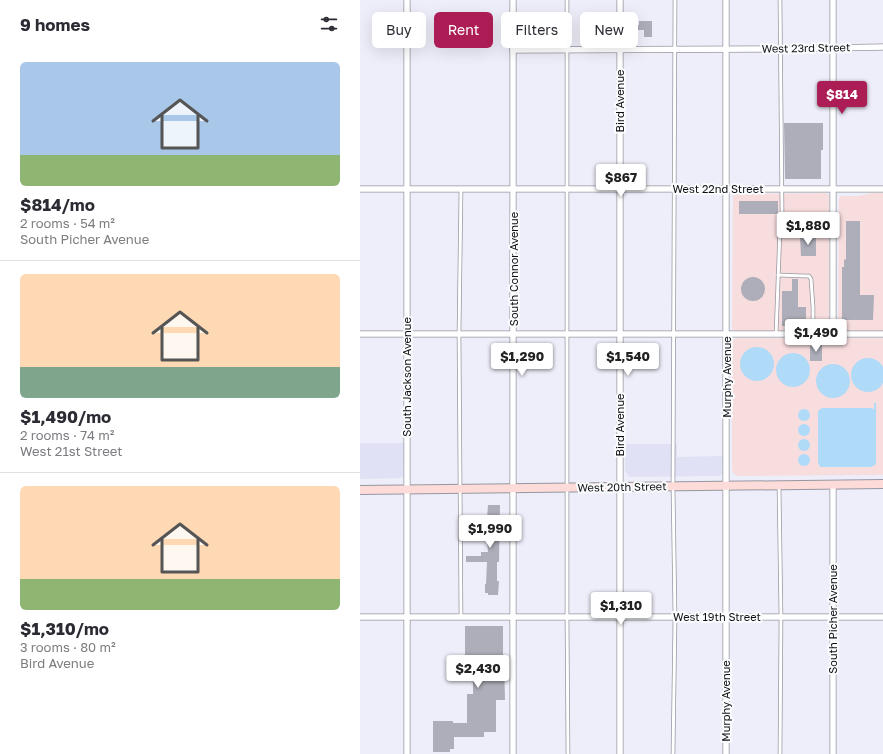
<!DOCTYPE html>
<meta charset="utf-8">
<style>
body{margin:0;font-family:"Golos Text",sans-serif;background:#f7f7f7;color:#2b2b33;height:100vh;display:flex;flex-direction:column;font-size:15px;white-space:nowrap}
*{box-sizing:border-box;margin:0}
p{font-size:13px;color:#7c7c81}
.icon{flex:none;width:22px;height:22px;fill:none;stroke:currentColor;stroke-width:2;stroke-linecap:round;stroke-linejoin:round}
.map{position:relative;flex:1;overflow:hidden}
.side{display:flex;flex-direction:column;background:#fff;width:360px}
.side>*{flex:none}
.guide{position:absolute;left:12px;top:12px;width:380px;height:36px;display:flex;gap:8px}
.price{position:absolute;translate:-50% -34px;padding:0 9px;border-radius:4px;background:#fff;color:#222;font-size:13px;line-height:26px;filter:drop-shadow(0 1px 2px #0008)}
.price::after{content:'';position:absolute;left:50%;top:24px;width:12px;height:9px;margin-left:-6px;background:inherit;clip-path:polygon(0 0,100% 0,50% 100%)}
.price.active{background:#ac1c55;color:#fff}
ul{padding:0;list-style:none}
li{display:grid;align-content:center;gap:8px;height:212px;padding:0 20px}
li+li{border-top:1px solid #e1e1e2}
li span{display:grid;place-items:center;height:124px;border-radius:6px;color:#555}
li>.icon{margin-inline-start:auto}
span .icon{width:72px;height:72px;fill:#fffc;stroke-width:1}
li b{font-size:17px}
h2{display:flex;justify-content:space-between;align-items:center;height:48px;padding:0 20px;font-size:17px}
.chip{padding:0 14px;border-radius:6px;background:#fff;box-shadow:0 4px 16px #0002;font-size:14px;line-height:36px}
.chip.active{background:#ac1c55;color:#fff}
main{display:flex;flex:1;min-height:0}
.map>svg:first-child{display:block}
.built{fill:#e0e1f4}
.industrial{fill:#f8ddde}
.water{fill:#afdaf8}
.building{fill:#adaeb9}
.lines{fill:none;stroke-linecap:round;stroke-linejoin:round}
.lane-casing{stroke:#9697a1;stroke-width:4.5}
.street-casing{stroke:#9697a1;stroke-width:7}
.secondary-casing{stroke:#9697a1;stroke-width:10}
.lane{stroke:#fff;stroke-width:3}
.street{stroke:#fff;stroke-width:5.5}
.secondary{stroke:#fcdbd8;stroke-width:8}
.labels{text-anchor:middle;stroke-width:4;stroke-linejoin:round;paint-order:stroke}
.street-label{font-size:11px;fill:#101014;stroke:#fbfcfe}
</style>
<main>
<section class="side">
<h2>9 homes<svg class="icon" aria-label="filters" viewBox="0 0 24 24"><path d="M4 7h16M4 17h16"/><circle cx="9" cy="7" r="2"/><circle cx="15" cy="17" r="2"/></svg></h2>
<ul>
<li><span style="background:linear-gradient(#a9c7e8 75%,#8fb573 0)"><svg class="icon" aria-label="home" viewBox="0 0 24 24"><path d="M3 11l9-7 9 7M6 9v11h12V9"/></svg></span><div><b>$814/mo</b><p>2 rooms · 54 m²</p><p>South Picher Avenue</p></div></li>
<li><span style="background:linear-gradient(#ffd9b3 75%,#7fa58c 0)"><svg class="icon" aria-label="home" viewBox="0 0 24 24"><path d="M3 11l9-7 9 7M6 9v11h12V9"/></svg></span><div><b>$1,490/mo</b><p>2 rooms · 74 m²</p><p>West 21st Street</p></div></li>
<li><span style="background:linear-gradient(#ffd9b3 75%,#8fb573 0)"><svg class="icon" aria-label="home" viewBox="0 0 24 24"><path d="M3 11l9-7 9 7M6 9v11h12V9"/></svg></span><div><b>$1,310/mo</b><p>3 rooms · 80 m²</p><p>Bird Avenue</p></div></li>
</ul>
</section>
<div class="map">
<svg width="523" height="754" viewBox="0 0 523 754">
<rect width="100%" height="100%" fill="#edeef9"/>
<!-- built -->
<g class="built">
<polygon points="0,443 44,443 43,476 39,478 0,479"/>
<polygon points="265,444 317,444 317,457 363,456 362,474 361,475 357,476 269,477 267,474 265,470"/>
</g>
<!-- industrial -->
<g class="industrial">
<polygon points="466,193 468,194 469,197 469,328 465,331 374,331 372,328 373,196 375,194 377,194"/>
<polygon points="512,193 523,193 523,331 480,331 478,328 479,198 482,196 499,196"/>
<polygon points="376,338 523,338 523,475 378,476 374,474 372,470 372,342 373,340"/>
</g>
<!-- water -->
<g class="water">
<circle cx="397" cy="364" r="17"/>
<circle cx="433" cy="370" r="17"/>
<circle cx="508" cy="375" r="17"/>
<circle cx="473" cy="381" r="17"/>
<polygon points="514,403 516,403 516,462 515,465 511,467 460,467 458,462 458,411 462,408 511,408 514,409"/>
<circle cx="444" cy="415" r="6"/>
<circle cx="444" cy="430" r="6"/>
<circle cx="444" cy="445" r="6"/>
<circle cx="444" cy="460" r="6"/>
</g>
<!-- building -->
<g class="building">
<polygon points="279,21 292,21 292,37 284,37 284,30 277,30 277,25 279,25"/>
<polygon points="424,123 463,123 463,150 461,150 461,179 425,179"/>
<rect x="379" y="201" width="39" height="13"/>
<polygon points="486,221 500,221 500,295 514,295 513,320 482,320 482,267 484,267 484,260 486,259"/>
<polygon points="440,237 456,237 456,256 441,256"/>
<circle cx="393" cy="289" r="12"/>
<polygon points="432,279 438,279 438,307 446,307 446,326 422,326 422,291 432,291"/>
<polygon points="462,345 462,361 450,361 450,346"/>
<polygon points="128,505 140,505 139,562 137,562 137,581 139,581 138,595 128,595 128,593 125,593 125,584 126,584 127,562 106,562 106,556 121,556 121,552 128,552 127,541 118,541 118,533 125,534 124,519 127,519"/>
<polygon points="105,626 143,626 143,660 144,660 145,700 136,700 136,732 124,732 124,737 94,737 94,749 90,749 90,752 73,752 73,721 93,721 93,723 107,723 107,694 113,694 113,675 115,675 115,656 105,656"/>
</g>
<g class="lines">
<defs>
<g id="lane">
<polyline points="207,0 207,617 208,754"/>
<polyline points="418,275 445,276 449,276 451,279 453,307 453,334"/>
<polyline points="416,335 420,229 422,220 422,211 420,0"/>
<polyline points="419,486 421,617 420,754"/>
<polyline points="101,617 99,334 101,189"/>
<polyline points="313,754 315,617 313,486 315,0"/>
</g>
<g id="street">
<polyline points="47,0 47,754"/>
<polyline points="153,0 153,754"/>
<polyline points="153,50 420,49 523,47"/>
<polyline points="0,189 523,189"/>
<polyline points="0,334 523,334"/>
<polyline points="473,335 473,0"/>
<polyline points="473,485 473,754"/>
<polyline points="0,617 523,617"/>
<polyline points="260,754 260,0"/>
<polyline points="366,754 366,0"/>
</g>
<polyline id="secondary" points="0,490 523,484"/>
</defs>
<!-- lane casing -->
<use href="#lane" class="lane-casing"/>
<!-- street casing -->
<use href="#street" class="street-casing"/>
<!-- secondary casing -->
<use href="#secondary" class="secondary-casing"/>
<!-- lane -->
<use href="#lane" class="lane"/>
<!-- street -->
<use href="#street" class="street"/>
<!-- secondary -->
<use href="#secondary" class="secondary"/>
</g>
<g class="labels">
<!-- street labels -->
<g class="street-label">
<text transform="translate(446 48) rotate(-1)" y="4">West 23rd Street</text>
<text transform="translate(260 101) rotate(-90)" y="4">Bird Avenue</text>
<text x="358" y="193">West 22nd Street</text>
<text transform="translate(154 269) rotate(-90)" y="4">South Connor Avenue</text>
<text transform="translate(47 377) rotate(-90)" y="4">South Jackson Avenue</text>
<text transform="translate(367 377) rotate(-90)" y="4">Murphy Avenue</text>
<text transform="translate(260 425) rotate(-90)" y="4">Bird Avenue</text>
<text transform="translate(262 487) rotate(-1)" y="4">West 20th Street</text>
<text x="357" y="621">West 19th Street</text>
<text transform="translate(473 619) rotate(-90)" y="4">South Picher Avenue</text>
<text transform="translate(366 701) rotate(-90)" y="4">Murphy Avenue</text>
</g>
</g>
</svg>
<b class="price active" style="left:482px;top:115px">$814</b>
<b class="price" style="left:261px;top:198px">$867</b>
<b class="price" style="left:448px;top:246px">$1,880</b>
<b class="price" style="left:456px;top:353px">$1,490</b>
<b class="price" style="left:162px;top:377px">$1,290</b>
<b class="price" style="left:268px;top:377px">$1,540</b>
<b class="price" style="left:130px;top:549px">$1,990</b>
<b class="price" style="left:261px;top:626px">$1,310</b>
<b class="price" style="left:118px;top:689px">$2,430</b>
<div class="guide">
<a class="chip">Buy</a>
<a class="chip active">Rent</a>
<a class="chip">Filters</a>
<a class="chip">New</a>
</div>
</div>
</main>
